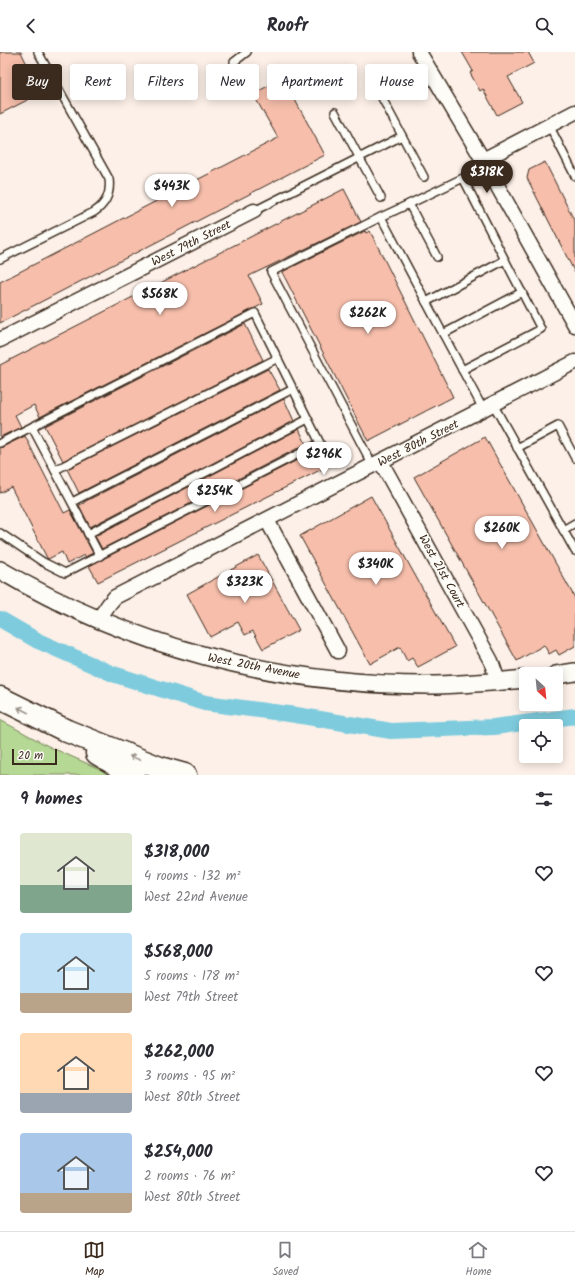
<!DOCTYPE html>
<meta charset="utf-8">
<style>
body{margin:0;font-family:Kalam,sans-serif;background:#f7f7f7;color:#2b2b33;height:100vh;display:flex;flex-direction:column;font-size:15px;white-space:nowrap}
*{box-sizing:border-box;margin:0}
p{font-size:13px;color:#7c7c81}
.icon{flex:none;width:22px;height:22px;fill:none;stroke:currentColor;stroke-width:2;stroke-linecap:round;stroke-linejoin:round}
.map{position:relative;height:723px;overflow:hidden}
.drawer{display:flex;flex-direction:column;background:#fff;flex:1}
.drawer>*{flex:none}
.banner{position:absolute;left:12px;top:12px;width:551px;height:36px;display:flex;gap:8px}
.needle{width:26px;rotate:153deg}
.tools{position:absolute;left:519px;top:615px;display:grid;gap:8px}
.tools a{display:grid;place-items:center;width:44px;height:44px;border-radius:4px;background:#fff;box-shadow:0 2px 10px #0003;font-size:20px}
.scale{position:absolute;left:12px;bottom:10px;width:45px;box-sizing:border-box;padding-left:4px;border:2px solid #3b2a1e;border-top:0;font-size:11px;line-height:14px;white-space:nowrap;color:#3b2a1e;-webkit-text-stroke:3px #fdfcf7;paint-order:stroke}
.price{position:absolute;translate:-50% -34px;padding:0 9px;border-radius:14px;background:#fff;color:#222;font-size:13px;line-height:26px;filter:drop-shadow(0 1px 2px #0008)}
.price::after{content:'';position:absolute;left:50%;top:24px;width:12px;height:9px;margin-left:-6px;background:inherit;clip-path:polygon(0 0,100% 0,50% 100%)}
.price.current{background:#3b2a1e;color:#fff}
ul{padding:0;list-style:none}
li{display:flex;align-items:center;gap:12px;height:100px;padding:0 20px}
li span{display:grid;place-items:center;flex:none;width:112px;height:80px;border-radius:4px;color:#555}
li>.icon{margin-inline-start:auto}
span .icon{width:48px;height:48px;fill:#fffc;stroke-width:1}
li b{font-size:17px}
h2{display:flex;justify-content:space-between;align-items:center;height:48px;padding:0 20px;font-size:17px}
.chip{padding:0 14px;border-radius:4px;background:#fff;box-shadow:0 2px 10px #0003;font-size:14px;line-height:36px}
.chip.current{background:#3b2a1e;color:#fff}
header{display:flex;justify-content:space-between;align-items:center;height:52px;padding:0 20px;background:#fff;font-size:18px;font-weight:700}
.menu{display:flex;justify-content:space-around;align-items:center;height:56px;border-top:1px solid #e1e1e2;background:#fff;font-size:11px;color:#7c7c81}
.menu a{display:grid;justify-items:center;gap:2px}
.menu .current{color:#3b2a1e}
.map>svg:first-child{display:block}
.green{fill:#b5d994;stroke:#788259}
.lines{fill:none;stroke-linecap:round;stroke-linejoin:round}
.canal{stroke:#7ecbdd;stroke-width:16}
.building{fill:#f6beab;stroke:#3b2a1e}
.service-casing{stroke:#3b2a1e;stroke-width:10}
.minor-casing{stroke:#3b2a1e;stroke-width:17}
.tertiary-casing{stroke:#3b2a1e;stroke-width:20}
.motorway-casing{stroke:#3b2a1e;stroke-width:25}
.service{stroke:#fdfcf7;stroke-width:7}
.minor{stroke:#fdfcf7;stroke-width:14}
.tertiary{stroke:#fdfcf7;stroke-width:17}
.motorway{stroke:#fdfcf7;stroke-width:22}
.oneway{stroke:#9c938a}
.labels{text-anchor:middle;stroke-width:3;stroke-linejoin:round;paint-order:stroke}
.street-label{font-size:12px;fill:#3b2a1e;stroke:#fdfcf7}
</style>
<header><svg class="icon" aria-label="back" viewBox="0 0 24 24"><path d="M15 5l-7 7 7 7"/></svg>Roofr<svg class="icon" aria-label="search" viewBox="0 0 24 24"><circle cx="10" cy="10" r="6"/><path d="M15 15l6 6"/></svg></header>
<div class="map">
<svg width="575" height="723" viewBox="0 0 575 723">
<rect width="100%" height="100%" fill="#fcf0e8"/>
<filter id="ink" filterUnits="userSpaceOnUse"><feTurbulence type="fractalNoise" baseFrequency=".025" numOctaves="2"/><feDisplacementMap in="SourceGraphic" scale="8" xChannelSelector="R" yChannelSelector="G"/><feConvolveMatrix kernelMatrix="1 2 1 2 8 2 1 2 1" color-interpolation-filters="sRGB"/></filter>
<g filter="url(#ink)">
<!-- green -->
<polygon class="green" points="0,668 50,695 113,723 0,723"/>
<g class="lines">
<!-- canal -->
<polyline class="canal" points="0,567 38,589 113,622 205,651 296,663 391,679 494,675 575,664"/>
</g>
<!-- building -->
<g class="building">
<polygon points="0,0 21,0 41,41 0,62"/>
<polygon points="462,0 528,0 534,11 508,25 522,50 497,63 483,37 480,39 470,21 473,19"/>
<polygon points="283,26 325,103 0,271 0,230 278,86 253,42"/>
<polygon points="545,110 575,170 575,221 527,126 529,118"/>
<polygon points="344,137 361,170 249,224 263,252 40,365 34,353 15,363 21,375 0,385 0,313"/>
<polygon points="365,179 366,181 370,179 453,345 368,389 282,220"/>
<polygon points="245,272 263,308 63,409 45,374"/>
<polygon points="268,317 280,338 79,441 67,417"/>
<polygon points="284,347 294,369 90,475 79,453 84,451 84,450"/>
<polygon points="299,377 306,392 102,497 95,484"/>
<polygon points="25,384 64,461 70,458 93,501 85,505 84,503 67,512 62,500 48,507 47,506 11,435 0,441 0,396"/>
<polygon points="485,385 575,546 575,594 559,603 556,598 549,602 544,593 517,609 414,425"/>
<polygon points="335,393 342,407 98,530 89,514 311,401 313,405"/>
<polygon points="371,444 455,595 418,615 412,606 407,609 400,595 370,612 300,484"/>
<polygon points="258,503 299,578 263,597 253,579 245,583 238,570 210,585 187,542"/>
</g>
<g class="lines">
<defs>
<g id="service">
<polyline points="234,10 247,0"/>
<polyline points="335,60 381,146"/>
<polyline points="549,73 575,124"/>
<polyline points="424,125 382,46 431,20"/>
<polyline points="409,152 463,126 505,208"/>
<polyline points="254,159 402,84"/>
<polyline points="437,205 409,152 381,165 483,357"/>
<path d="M0 207 94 160C106 152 111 142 109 127L38 0"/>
<polyline points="426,250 505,208 541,277 462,318"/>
<polyline points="443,282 522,240"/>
<polyline points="493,352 575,499"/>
<polyline points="32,375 100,504"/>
<polyline points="0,391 255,261 320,391 65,521 43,510 0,481"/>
<polyline points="517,396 558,374 575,406"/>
<polyline points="373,414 271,220 381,165"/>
<polyline points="55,418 278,306"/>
<polyline points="72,450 293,337"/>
<polyline points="563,478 575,471"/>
<polyline points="88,482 308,367"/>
</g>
<g id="minor">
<polyline points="419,0 483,108 575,273"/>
<polyline points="483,108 575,60"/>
<polyline points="0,288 254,159"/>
<polyline points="381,410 491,609 498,629"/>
<polyline points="267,468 338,599"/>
<polyline points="98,568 109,552 115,545 575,310"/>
</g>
<g id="tertiary">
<path d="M0 518C129 594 277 633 427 633 460 633 493 630 526 627"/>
<polyline points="556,623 575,620"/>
</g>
<g id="motorway">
<polyline points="0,646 67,679 160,716 185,723"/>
<polyline points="97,701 133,723"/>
</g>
</defs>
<!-- service casing -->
<use href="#service" class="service-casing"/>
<!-- minor casing -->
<use href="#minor" class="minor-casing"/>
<!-- tertiary casing -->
<use href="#tertiary" class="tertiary-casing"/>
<!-- motorway casing -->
<use href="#motorway" class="motorway-casing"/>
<!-- service -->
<use href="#service" class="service"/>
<!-- minor -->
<use href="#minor" class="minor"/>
<!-- tertiary -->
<use href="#tertiary" class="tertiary"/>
<!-- motorway -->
<use href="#motorway" class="motorway"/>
</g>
<!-- one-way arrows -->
<defs><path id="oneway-shaft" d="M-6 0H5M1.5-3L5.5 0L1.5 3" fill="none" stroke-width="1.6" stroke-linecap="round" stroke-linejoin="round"/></defs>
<g class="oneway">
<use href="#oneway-shaft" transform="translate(23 658) rotate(-153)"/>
<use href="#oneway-shaft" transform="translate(135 706) rotate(-158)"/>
</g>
</g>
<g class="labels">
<!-- street labels -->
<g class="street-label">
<text transform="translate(191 191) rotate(-27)" y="4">West 79th Street</text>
<text transform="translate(418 391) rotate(-27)" y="4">West 80th Street</text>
<text transform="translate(442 519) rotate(61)" y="4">West 21st Court</text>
<text transform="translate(254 614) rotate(11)" y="4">West 20th Avenue</text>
</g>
</g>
</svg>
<div class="tools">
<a><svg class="needle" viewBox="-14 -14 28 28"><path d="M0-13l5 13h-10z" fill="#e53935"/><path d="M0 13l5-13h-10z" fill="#7c7c81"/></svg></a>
<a><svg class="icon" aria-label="locate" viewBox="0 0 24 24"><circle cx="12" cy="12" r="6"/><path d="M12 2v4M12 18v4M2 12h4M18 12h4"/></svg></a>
</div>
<div class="scale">20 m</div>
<b class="price current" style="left:487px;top:142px">$318K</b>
<b class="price" style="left:172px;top:156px">$443K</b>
<b class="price" style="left:160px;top:264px">$568K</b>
<b class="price" style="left:368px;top:283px">$262K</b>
<b class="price" style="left:324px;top:424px">$296K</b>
<b class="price" style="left:215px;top:461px">$254K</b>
<b class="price" style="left:502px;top:498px">$260K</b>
<b class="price" style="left:376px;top:534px">$340K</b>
<b class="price" style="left:245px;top:552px">$323K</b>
<div class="banner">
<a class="chip current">Buy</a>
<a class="chip">Rent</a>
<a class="chip">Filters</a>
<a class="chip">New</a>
<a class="chip">Apartment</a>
<a class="chip">House</a>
</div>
</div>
<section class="drawer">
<h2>9 homes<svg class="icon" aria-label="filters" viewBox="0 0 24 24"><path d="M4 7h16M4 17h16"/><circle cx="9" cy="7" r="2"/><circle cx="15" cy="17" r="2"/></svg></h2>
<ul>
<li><span style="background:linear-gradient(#dfe7d0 65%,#7fa58c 0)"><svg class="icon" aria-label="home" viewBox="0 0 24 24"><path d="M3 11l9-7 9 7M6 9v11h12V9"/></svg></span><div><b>$318,000</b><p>4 rooms · 132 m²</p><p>West 22nd Avenue</p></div><svg class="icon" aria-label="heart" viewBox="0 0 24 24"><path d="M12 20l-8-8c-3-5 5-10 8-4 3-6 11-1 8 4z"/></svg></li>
<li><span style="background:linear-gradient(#bfe0f5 75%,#b9a48a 0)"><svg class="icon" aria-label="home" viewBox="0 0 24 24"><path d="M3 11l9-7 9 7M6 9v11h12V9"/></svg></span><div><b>$568,000</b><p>5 rooms · 178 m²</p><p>West 79th Street</p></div><svg class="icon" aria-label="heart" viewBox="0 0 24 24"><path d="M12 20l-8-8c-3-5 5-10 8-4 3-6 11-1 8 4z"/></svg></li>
<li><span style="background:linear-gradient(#ffd9b3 75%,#9aa5b1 0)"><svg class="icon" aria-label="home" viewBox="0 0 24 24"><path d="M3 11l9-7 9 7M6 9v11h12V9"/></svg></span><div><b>$262,000</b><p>3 rooms · 95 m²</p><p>West 80th Street</p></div><svg class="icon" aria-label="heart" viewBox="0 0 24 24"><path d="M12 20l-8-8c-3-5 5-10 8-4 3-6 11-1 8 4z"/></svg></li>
<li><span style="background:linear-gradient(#a9c7e8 75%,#b9a48a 0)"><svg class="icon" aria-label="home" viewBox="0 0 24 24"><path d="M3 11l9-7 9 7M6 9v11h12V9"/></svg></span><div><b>$254,000</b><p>2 rooms · 76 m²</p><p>West 80th Street</p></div><svg class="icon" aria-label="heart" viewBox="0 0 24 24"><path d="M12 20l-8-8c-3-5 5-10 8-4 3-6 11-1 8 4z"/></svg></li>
</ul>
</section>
<nav class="menu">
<a class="current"><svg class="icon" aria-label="map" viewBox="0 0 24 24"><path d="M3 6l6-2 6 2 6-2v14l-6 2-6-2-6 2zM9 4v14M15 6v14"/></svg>Map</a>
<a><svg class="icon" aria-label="saved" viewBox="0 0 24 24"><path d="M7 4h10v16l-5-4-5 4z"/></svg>Saved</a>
<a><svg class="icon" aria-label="home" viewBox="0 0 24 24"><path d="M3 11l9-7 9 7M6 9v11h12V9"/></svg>Home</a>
</nav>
